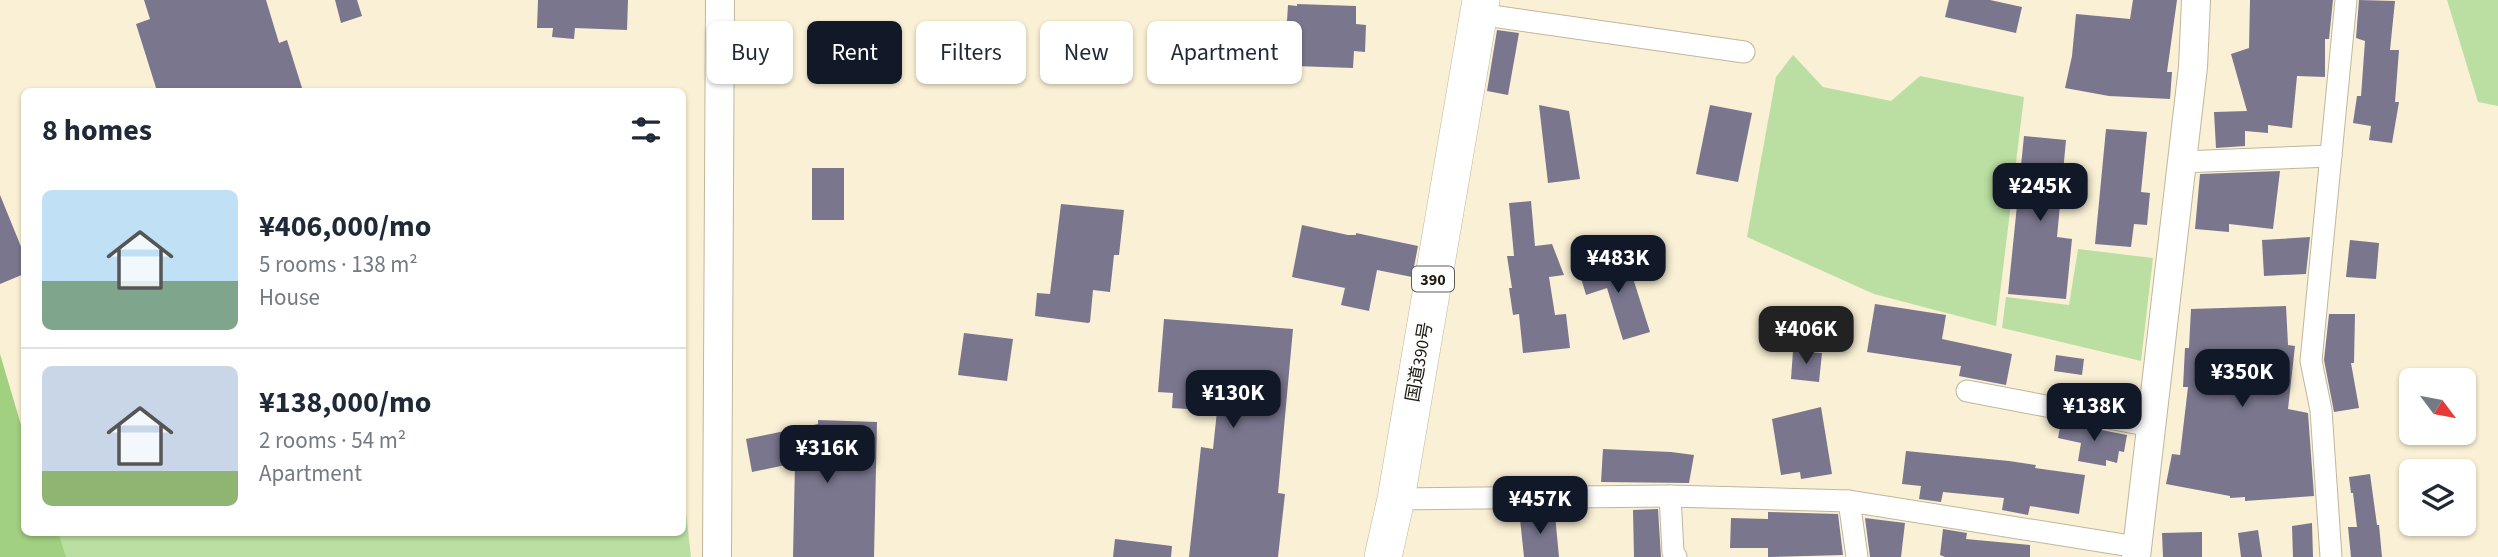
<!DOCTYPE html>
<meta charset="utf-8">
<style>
body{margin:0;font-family:"Source Sans 3","Noto Sans JP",sans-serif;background:#f6f6f7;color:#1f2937;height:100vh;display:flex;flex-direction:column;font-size:26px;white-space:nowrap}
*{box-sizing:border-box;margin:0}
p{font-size:23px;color:#747a83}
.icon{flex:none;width:38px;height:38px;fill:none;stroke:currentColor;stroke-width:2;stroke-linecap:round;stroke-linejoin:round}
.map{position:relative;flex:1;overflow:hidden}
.drawer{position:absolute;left:21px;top:88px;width:665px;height:448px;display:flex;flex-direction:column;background:#fff;border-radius:10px;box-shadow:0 2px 5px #0004}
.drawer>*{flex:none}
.top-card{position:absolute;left:707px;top:21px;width:665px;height:63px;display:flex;gap:14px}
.needle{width:46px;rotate:122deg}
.fabs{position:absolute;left:2399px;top:368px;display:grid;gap:14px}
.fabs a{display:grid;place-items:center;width:77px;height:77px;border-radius:10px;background:#fff;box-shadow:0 2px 5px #0004;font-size:35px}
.price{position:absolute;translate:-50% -60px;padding:0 16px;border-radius:14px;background:#111827;color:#fff;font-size:23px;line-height:46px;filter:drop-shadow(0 2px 4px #0008)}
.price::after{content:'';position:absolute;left:50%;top:42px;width:21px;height:16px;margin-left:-10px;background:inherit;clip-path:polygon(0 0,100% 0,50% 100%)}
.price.on{background:#222;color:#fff}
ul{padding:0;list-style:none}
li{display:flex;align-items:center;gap:21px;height:175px;padding:0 21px}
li+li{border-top:2px solid #e0e1e3}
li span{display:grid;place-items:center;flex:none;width:196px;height:140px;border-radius:10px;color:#555}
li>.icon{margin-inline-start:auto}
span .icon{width:84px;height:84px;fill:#fffc;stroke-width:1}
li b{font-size:30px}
h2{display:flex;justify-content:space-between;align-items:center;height:84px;padding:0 21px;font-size:30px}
.tag{padding:0 24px;border-radius:10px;background:#fff;box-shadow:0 2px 5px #0004;font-size:24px;line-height:63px}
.tag.on{background:#111827;color:#fff}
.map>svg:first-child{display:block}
.green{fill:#bbdfa2}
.forest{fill:#a1d081}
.building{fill:#7a768e}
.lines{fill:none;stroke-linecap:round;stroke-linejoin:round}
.minor-casing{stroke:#c0b69c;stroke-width:23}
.tertiary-casing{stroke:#c0b69c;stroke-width:30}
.trunk-casing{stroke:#c0b69c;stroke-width:38}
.minor{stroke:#fff;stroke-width:21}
.tertiary{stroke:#fff;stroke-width:28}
.trunk{stroke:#fff;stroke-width:37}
.labels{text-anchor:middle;stroke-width:5;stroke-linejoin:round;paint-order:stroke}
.shield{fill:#fdfdfd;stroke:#615e58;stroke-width:2}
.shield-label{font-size:16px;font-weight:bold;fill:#1e1a11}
.street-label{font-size:18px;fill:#1e1a11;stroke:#fdfdfd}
</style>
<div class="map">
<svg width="2498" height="557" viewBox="0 0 2498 557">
<rect width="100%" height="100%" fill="#faf0d5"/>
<!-- green -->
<g class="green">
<polygon points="2447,0 2498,0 2498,106 2478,102"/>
<polygon points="1793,55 1823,87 1891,101 1920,76 2024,97 1996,326 1874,294 1747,237 1776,77"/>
<polygon points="2078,249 2153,258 2141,361 2002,328 2006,297 2069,305"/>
<polygon points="683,486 691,557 57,557 50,532 682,532"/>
</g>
<!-- forest -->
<polygon class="forest" points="0,354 24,435 24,532 58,532 66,557 0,557"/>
<!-- building -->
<g class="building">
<polygon points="144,0 266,0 279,43 287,40 303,91 157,91 136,24 150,19"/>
<polygon points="335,0 357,0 362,16 341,23"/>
<polygon points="538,0 628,0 627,30 575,28 574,39 552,37 553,28 537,28"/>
<polygon points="1949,0 1990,0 2022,7 2016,33 1945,17"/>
<polygon points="2133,0 2177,0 2167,72 2172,72 2170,99 2109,96 2065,88 2072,56 2076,14 2130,19"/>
<polygon points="2250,0 2333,0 2329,39 2325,39 2325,77 2297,76 2292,128 2268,125 2268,133 2245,131 2245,146 2216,148 2214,112 2247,111 2231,54 2249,48"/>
<polygon points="2359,0 2395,1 2390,50 2399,50 2395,102 2399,102 2392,143 2369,140 2371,126 2353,123 2357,96 2361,96 2365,41 2356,38"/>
<polygon points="1297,4 1356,6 1356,24 1366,25 1365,52 1354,51 1353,68 1294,66 1296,22 1287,21 1288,5 1297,6"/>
<polygon points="1497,30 1519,33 1508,95 1487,91"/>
<polygon points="1539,105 1569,111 1580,179 1548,183"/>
<polygon points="1710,105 1752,113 1738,182 1696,174"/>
<polygon points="2106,129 2147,132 2141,192 2150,193 2147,225 2134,224 2131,247 2095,244"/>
<polygon points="2024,136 2066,140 2057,237 2072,239 2066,299 2008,294"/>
<rect x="812" y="168" width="32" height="52"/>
<polygon points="2280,171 2273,229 2229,224 2229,232 2195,229 2200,174"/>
<polygon points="0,195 24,254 24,274 0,284"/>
<polygon points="1531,201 1535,246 1552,244 1564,275 1549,277 1555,315 1566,314 1570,348 1523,353 1519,314 1513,315 1509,288 1512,288 1507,256 1514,256 1509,203"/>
<polygon points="1061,204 1124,210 1119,255 1114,255 1110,292 1093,290 1090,322 1088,323 1035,316 1037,293 1050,294"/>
<polygon points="1302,225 1348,235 1356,235 1356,233 1418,246 1412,277 1377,270 1369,311 1341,305 1345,288 1292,277"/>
<polygon points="2310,237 2306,274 2264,276 2262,240"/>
<polygon points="2350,240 2379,243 2376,279 2346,277"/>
<polygon points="1626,256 1650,332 1623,340 1607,288 1586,295 1579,271"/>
<polygon points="1875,304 1946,315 1942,339 2012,354 2006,385 1959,376 1961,366 1867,352"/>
<polygon points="2286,306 2288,345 2295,346 2288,409 2308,413 2314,496 2245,501 2245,497 2230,498 2230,496 2166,484 2172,454 2180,455 2188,387 2183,387 2185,348 2189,348 2191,309"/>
<polygon points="2329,314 2355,314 2354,363 2351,363 2359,408 2334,412 2324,360"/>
<polygon points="1164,319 1293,329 1278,493 1285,494 1278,557 1189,557 1201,447 1213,449 1217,411 1172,408 1173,393 1158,392"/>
<polygon points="964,333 1013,339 1007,381 958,375"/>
<polygon points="1793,351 1822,353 1819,382 1791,379"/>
<polygon points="2056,355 2084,359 2082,375 2054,371"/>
<polygon points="1821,407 1832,474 1801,479 1800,472 1781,475 1772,419"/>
<polygon points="818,420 877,422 874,557 793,557 795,463 752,472 746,439 818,424"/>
<polygon points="2061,422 2127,435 2124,452 2119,451 2117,463 2106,460 2106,466 2078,461 2081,443 2058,438"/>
<polygon points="1603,449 1671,452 1694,455 1689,483 1601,482"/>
<polygon points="1906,451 2009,461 2036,465 2035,468 2085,475 2079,514 2030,506 2028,515 2002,510 2004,498 1943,492 1941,502 1919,499 1921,486 1902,484"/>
<polygon points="2370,474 2377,525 2379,525 2382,557 2351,557 2348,527 2357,527 2353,493 2351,493 2349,477"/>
<polygon points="1658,509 1661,557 1634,557 1633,510"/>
<polygon points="1552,510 1553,515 1555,515 1559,557 1524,557 1520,519 1537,517 1537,511"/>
<polygon points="1768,512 1838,514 1843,555 1768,557 1768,548 1730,548 1731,518 1768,519"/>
<polygon points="1865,518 1905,523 1901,557 1870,557"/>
<polygon points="2312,523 2313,557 2293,557 2292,526"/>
<polygon points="1943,529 1967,533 1966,539 2030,545 2030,557 1945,557 1940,555"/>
<polygon points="2258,530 2262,557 2241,557 2238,533"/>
<polygon points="2202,532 2202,557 2163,557 2162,533"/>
<polygon points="1115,539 1172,546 1171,557 1113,557"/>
</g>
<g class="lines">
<defs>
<g id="minor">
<polyline points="1478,14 1744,52"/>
<polyline points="2182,162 2331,156"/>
<polyline points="1967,391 2151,426"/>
<polyline points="1670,496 1673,552 1676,557"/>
<polyline points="1396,499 1670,496 1849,501 2137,547"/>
<polyline points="1849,501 1857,557"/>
<polyline points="2331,557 2321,410 2311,361 2346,0"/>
</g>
<g id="tertiary">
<polyline points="717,557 720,0"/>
<polyline points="2136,557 2193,67 2196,0"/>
</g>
<polyline id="trunk" points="1383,557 1396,499 1481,0"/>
</defs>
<!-- minor casing -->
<use href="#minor" class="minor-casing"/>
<!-- tertiary casing -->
<use href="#tertiary" class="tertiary-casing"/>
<!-- trunk casing -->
<use href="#trunk" class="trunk-casing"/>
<!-- minor -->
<use href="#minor" class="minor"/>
<!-- tertiary -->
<use href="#tertiary" class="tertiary"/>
<!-- trunk -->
<use href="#trunk" class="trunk"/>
</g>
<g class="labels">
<!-- shield labels -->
<rect class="shield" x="1412" y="266.5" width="42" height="25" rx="5"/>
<g class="shield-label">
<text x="1433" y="285">390</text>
</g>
<!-- street labels -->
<g class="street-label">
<text transform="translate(1419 362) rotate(-80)" y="6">国道390号</text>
</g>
</g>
</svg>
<div class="fabs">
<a><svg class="needle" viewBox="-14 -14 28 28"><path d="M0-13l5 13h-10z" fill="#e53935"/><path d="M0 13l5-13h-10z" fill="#747a83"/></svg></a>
<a><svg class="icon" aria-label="layers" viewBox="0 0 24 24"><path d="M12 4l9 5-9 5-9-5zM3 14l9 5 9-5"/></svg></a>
</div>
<b class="price" style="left:2040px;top:223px">¥245K</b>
<b class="price" style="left:1618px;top:295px">¥483K</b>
<b class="price on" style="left:1806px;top:366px">¥406K</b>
<b class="price" style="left:2242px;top:409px">¥350K</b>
<b class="price" style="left:1233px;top:430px">¥130K</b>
<b class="price" style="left:2094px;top:443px">¥138K</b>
<b class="price" style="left:827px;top:485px">¥316K</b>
<b class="price" style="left:1540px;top:536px">¥457K</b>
<div class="top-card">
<a class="tag">Buy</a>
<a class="tag on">Rent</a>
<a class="tag">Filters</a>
<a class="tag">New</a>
<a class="tag">Apartment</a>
</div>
<section class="drawer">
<h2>8 homes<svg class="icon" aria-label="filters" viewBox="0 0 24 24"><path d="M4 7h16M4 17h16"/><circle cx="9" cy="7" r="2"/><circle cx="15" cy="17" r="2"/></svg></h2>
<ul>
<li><span style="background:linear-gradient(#bfe0f5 65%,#7fa58c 0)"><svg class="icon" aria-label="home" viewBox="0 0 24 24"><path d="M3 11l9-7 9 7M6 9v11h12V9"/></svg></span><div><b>¥406,000/mo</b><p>5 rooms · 138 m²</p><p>House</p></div></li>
<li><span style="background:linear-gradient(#c9d6e8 75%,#8fb573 0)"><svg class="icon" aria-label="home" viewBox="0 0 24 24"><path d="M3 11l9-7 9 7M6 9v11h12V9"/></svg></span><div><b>¥138,000/mo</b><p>2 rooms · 54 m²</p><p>Apartment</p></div></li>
</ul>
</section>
</div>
